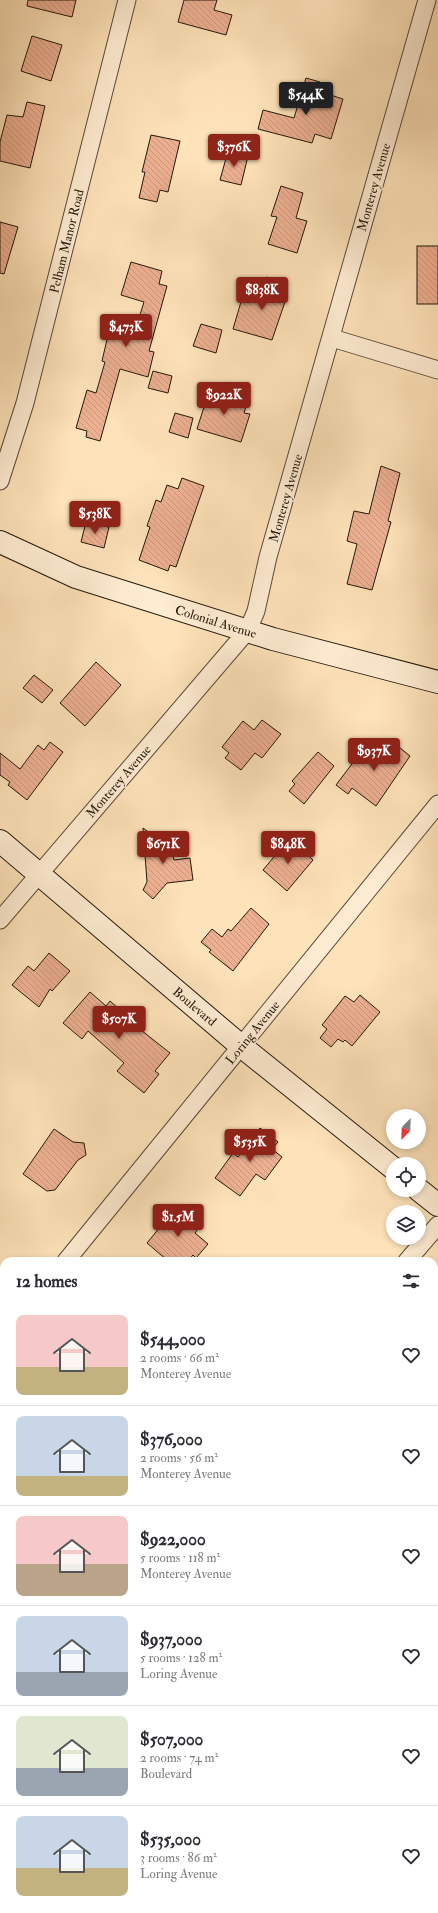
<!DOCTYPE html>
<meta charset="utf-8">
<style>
body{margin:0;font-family:"IM FELL Double Pica",serif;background:#f7f7f7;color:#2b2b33;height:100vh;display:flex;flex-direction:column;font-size:15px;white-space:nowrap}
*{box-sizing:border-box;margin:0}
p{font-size:13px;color:#7c7c81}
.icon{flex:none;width:22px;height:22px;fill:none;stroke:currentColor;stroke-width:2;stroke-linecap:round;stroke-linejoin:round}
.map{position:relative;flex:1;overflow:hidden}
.side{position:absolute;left:0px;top:1257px;width:438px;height:656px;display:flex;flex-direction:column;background:#fff;border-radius:12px 12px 0 0;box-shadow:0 2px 6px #0003}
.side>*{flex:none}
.needle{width:26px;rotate:203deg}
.controls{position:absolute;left:386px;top:1109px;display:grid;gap:8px}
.controls a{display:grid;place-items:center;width:40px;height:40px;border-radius:50%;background:#fff;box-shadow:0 2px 6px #0003;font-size:20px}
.price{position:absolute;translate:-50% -34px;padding:0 9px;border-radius:4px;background:#8f2418;color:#fff;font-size:13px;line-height:26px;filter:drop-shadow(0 1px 2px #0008)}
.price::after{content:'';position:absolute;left:50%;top:24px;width:12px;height:9px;margin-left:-6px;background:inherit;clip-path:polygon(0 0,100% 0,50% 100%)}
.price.on{background:#222;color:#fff}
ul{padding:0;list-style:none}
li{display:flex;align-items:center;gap:12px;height:100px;padding:0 16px}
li+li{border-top:1px solid #e1e1e2}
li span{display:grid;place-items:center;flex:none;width:112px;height:80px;border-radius:8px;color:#555}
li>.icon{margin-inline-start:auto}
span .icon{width:48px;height:48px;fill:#fffc;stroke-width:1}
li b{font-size:17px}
h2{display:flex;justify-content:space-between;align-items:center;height:48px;padding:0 16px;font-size:17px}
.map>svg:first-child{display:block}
.building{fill:url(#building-back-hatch);stroke:#22180a}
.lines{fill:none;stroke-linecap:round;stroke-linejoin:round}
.street-casing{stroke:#594a36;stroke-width:19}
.secondary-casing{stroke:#22180a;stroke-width:24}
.street{stroke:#feecd2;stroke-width:17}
.secondary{stroke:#feecd2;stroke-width:22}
.labels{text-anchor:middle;stroke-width:3;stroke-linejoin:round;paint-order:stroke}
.street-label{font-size:13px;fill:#22180a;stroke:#feecd2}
</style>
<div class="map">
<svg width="438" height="1913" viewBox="0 0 438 1913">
<defs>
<pattern id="building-back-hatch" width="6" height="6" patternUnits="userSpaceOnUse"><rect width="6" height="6" fill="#edb092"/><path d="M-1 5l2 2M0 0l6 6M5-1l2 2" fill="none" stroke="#cb977d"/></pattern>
</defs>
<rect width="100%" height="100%" fill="#fee2b9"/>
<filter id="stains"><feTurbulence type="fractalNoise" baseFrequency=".005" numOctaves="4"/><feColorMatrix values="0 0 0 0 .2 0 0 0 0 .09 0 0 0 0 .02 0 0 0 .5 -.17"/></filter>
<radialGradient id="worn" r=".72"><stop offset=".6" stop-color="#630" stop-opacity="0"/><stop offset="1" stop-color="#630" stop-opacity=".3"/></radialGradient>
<!-- building -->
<g class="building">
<polygon points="28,0 76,0 72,17 27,6"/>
<polygon points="184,0 217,0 214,10 232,15 226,35 178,22"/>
<polygon points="32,36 62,45 51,81 21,71"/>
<polygon points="306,78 320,82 318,91 343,99 331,139 315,134 312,143 258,129 263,110 294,118"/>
<polygon points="27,102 45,106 30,168 0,161 0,142 7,115 23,117"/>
<polygon points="151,135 180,141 168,192 160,190 157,202 139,198 145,172 142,172"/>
<polygon points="228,151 248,156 241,185 220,180"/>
<polygon points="281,186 303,193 296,218 307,221 297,253 268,244 277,217 271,216"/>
<polygon points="0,222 18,227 4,274 0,273"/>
<rect x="417" y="246" width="21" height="58"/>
<polygon points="131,262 162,271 159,284 167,286 149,351 154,352 148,377 120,369 100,441 86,437 87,431 76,428 87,390 96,393 105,362 102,361 109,331 133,337 144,302 121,295"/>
<polygon points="266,277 283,282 279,294 287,296 272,340 233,329 243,295 254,298 257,288 263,290"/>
<polygon points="201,324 222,330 216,353 193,346"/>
<polygon points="153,371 172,376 168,393 148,388"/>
<polygon points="210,388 248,400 244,413 250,414 241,442 197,429"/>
<polygon points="175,413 193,418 188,438 169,432"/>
<polygon points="381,466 400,473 388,521 391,522 372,590 347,584 357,544 347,541 354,511 369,514"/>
<polygon points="182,478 204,486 176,567 170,565 168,571 139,560 150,527 147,526 156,500 161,502 167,485 178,489"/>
<polygon points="86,522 109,527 104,548 81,542"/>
<polygon points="96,662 121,685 85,726 60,703"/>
<polygon points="34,675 53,690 42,703 23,688"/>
<polygon points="262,720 281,734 262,758 255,753 241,770 225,758 229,753 222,747 243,721 254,730"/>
<polygon points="370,740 387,753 394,743 410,756 376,806 352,788 348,794 336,785"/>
<polygon points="50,742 63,752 27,800 8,785 10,782 0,775 0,753 20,769 38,745 44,750"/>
<polygon points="318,752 334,766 304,804 289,791 295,784 292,781"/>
<polygon points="143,828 162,842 171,841 174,860 190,858 193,880 167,883 153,899 143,890 147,882"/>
<polygon points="289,839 313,860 287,891 263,870"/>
<polygon points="251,908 269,924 233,971 209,952 211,950 201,942 212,929 222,937 228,929 231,931"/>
<polygon points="49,953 70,971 52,991 50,989 39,1007 12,985 28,966 34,971"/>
<polygon points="90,992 106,1006 110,1001 128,1017 127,1019 170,1053 155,1071 159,1074 144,1093 117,1071 124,1063 88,1031 82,1039 63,1023"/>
<polygon points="360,995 380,1012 352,1046 345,1040 343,1042 338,1039 331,1047 320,1038 327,1029 322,1025 345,996 354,1002"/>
<polygon points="260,1128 278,1142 272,1149 282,1157 265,1180 256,1174 240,1196 215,1178 233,1153 238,1157"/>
<polygon points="54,1129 73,1142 84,1143 86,1155 78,1160 55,1190 47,1191 23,1174"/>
<polygon points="184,1207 199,1220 194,1226 198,1229 195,1233 208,1244 196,1258 193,1255 188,1261 168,1261 147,1243 174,1210 178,1214"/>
</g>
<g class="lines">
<defs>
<g id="street">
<polyline points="332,338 438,370"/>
<polyline points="0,481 25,403 127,0"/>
<polyline points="0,920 248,630 256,611 268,557 427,0"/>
<polyline points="66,1261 438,804"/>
<polyline points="407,1261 438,1225"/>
<polyline points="0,1342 4,1337"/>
<polyline points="434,1679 438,1674"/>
<polyline points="0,1764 4,1759"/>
<polyline points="434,1833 438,1856"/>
<polyline points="241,1913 244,1909"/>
</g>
<g id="secondary">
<polyline points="0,542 76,577 273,639 438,682"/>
<polyline points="0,841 241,1046 393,1168"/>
<polyline points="419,1190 438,1205"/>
</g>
</defs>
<!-- street casing -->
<use href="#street" class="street-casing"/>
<!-- secondary casing -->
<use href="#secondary" class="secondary-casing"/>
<!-- street -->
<use href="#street" class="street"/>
<!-- secondary -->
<use href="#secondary" class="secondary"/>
</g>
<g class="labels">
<!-- street labels -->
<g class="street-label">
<text transform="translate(373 187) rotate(-74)" y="5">Monterey Avenue</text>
<text transform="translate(66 241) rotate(-76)" y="5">Pelham Manor Road</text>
<text transform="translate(285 498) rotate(-74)" y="5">Monterey Avenue</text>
<text transform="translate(216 621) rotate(17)" y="5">Colonial Avenue</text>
<text transform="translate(118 781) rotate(-49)" y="5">Monterey Avenue</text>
<text transform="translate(195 1006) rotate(40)" y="5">Boulevard</text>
<text transform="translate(252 1032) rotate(-51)" y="5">Loring Avenue</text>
</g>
</g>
<rect width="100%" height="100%" filter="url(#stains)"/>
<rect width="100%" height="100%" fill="url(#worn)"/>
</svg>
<div class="controls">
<a><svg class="needle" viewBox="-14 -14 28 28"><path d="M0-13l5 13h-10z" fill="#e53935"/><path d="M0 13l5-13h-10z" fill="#7c7c81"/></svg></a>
<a><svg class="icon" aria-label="locate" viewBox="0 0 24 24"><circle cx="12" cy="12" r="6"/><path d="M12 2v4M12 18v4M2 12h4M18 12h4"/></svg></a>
<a><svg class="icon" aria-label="layers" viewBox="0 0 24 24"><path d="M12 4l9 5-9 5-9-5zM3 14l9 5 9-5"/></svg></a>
</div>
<b class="price on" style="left:306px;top:116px">$544K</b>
<b class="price" style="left:234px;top:168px">$376K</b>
<b class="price" style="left:262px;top:311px">$838K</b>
<b class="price" style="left:126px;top:348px">$473K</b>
<b class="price" style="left:224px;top:416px">$922K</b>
<b class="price" style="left:95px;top:535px">$538K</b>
<b class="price" style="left:374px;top:772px">$937K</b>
<b class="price" style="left:163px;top:865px">$671K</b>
<b class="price" style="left:288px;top:865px">$848K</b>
<b class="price" style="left:119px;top:1040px">$507K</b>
<b class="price" style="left:250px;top:1163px">$535K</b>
<b class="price" style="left:178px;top:1238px">$1.5M</b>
<section class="side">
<h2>12 homes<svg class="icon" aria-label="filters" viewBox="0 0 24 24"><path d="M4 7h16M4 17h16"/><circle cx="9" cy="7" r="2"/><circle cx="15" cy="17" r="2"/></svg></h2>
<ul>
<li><span style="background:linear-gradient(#f6c9c9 65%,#c2b280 0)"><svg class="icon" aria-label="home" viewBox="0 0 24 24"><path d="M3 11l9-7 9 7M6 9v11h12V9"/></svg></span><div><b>$544,000</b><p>2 rooms · 66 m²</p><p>Monterey Avenue</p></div><svg class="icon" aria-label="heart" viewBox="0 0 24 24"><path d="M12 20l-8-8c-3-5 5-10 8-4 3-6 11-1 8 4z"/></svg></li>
<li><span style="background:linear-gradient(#c9d6e8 75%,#c2b280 0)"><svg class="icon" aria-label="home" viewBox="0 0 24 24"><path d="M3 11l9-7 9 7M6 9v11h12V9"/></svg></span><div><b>$376,000</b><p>2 rooms · 56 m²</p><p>Monterey Avenue</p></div><svg class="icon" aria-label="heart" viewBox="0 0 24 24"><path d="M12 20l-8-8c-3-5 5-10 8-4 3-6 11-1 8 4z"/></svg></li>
<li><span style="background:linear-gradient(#f6c9c9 60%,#b9a48a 0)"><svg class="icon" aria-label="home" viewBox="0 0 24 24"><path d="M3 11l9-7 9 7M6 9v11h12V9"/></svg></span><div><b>$922,000</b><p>5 rooms · 118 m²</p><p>Monterey Avenue</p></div><svg class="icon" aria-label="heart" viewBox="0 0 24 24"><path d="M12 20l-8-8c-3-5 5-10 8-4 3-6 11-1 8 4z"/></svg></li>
<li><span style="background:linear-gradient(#c9d6e8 70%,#9aa5b1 0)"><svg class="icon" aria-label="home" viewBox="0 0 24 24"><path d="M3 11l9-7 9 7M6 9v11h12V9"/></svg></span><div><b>$937,000</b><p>5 rooms · 128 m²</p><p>Loring Avenue</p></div><svg class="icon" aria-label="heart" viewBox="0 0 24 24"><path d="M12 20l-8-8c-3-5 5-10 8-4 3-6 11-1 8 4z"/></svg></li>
<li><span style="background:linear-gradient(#dfe7d0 65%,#9aa5b1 0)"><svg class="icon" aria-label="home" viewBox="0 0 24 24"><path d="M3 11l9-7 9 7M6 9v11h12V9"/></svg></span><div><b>$507,000</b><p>2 rooms · 74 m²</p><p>Boulevard</p></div><svg class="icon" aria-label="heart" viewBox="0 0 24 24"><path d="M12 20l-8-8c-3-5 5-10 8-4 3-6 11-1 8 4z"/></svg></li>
<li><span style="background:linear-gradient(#c9d6e8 65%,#c2b280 0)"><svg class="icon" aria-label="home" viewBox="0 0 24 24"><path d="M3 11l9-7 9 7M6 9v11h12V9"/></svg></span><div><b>$535,000</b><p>3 rooms · 86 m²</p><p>Loring Avenue</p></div><svg class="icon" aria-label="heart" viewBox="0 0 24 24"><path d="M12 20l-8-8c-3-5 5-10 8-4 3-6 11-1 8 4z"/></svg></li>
</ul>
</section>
</div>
